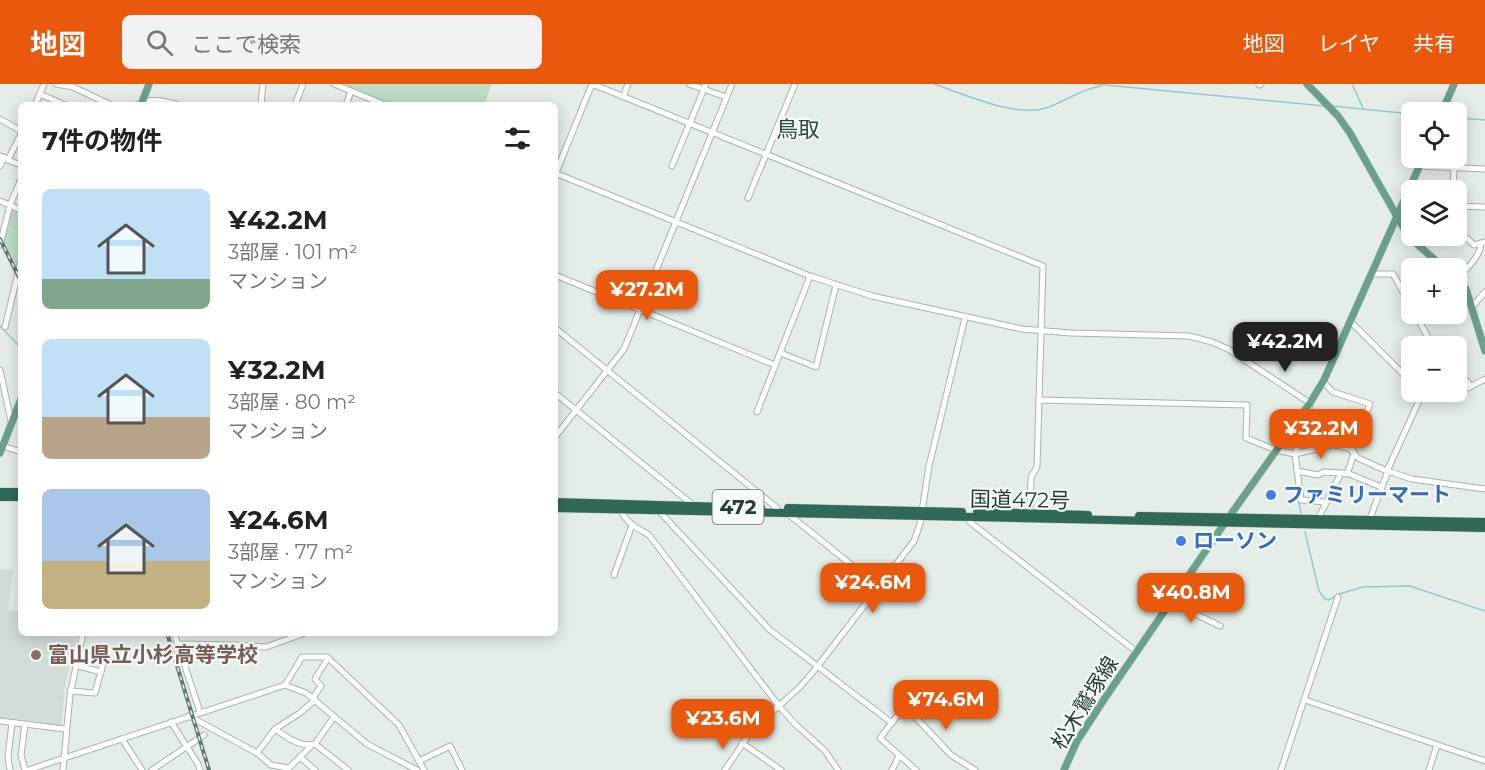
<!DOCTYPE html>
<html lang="ja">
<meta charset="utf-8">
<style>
body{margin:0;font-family:Montserrat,"Noto Sans JP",sans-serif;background:#f2f2f2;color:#222;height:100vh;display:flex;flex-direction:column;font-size:22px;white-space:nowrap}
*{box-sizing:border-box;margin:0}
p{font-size:20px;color:#767676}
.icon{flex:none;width:33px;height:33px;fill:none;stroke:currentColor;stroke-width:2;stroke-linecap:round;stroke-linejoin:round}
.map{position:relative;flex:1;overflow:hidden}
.side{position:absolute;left:18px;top:18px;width:540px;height:534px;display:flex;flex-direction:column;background:#fff;border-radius:9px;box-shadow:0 3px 15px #0003}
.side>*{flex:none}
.fabs{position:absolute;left:1401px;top:18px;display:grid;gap:12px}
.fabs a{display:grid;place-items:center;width:66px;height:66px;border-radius:9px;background:#fff;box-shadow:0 3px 15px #0003;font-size:30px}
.price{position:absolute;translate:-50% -51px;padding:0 14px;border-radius:12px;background:#ea580c;color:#fff;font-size:20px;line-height:39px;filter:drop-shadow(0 2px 3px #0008)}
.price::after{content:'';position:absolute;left:50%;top:36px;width:18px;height:14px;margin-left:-9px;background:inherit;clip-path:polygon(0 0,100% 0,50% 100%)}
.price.on{background:#222;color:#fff}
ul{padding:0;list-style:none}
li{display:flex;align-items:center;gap:18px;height:150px;padding:0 24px}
li span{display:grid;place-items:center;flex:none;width:168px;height:120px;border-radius:9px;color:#555}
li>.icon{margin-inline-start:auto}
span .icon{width:72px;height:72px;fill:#fffc;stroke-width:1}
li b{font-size:26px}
h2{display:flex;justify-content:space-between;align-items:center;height:72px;padding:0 24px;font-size:26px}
header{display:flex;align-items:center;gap:36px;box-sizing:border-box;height:84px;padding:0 30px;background:#ea580c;color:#fff}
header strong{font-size:28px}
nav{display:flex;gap:33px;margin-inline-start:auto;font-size:21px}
.search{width:420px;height:54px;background:#f2f2f2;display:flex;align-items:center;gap:15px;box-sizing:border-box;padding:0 21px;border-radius:9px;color:#767676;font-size:22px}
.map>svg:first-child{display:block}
.built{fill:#d2ddd7}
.green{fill:#beddc3}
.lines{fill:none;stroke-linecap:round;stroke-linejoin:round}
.stream{stroke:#8fcccf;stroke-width:1.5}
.minor-casing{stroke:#a7b5ae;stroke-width:7}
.major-casing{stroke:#c2c9c6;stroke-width:8}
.highway-casing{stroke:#c2c9c6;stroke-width:9}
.minor{stroke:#fff;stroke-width:5}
.major{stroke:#6ba08d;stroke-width:7}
.highway{stroke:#316958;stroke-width:8}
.rail-casing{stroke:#5f796f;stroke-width:4}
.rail{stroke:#f5f9f7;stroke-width:1.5;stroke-dasharray:4.5;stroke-linecap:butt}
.shop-dot{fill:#3f7fe0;stroke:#f5f9f7;stroke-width:2}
.education-dot{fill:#8d6e63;stroke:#f5f9f7;stroke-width:2}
.labels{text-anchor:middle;stroke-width:4.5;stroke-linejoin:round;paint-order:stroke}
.shield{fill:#f5f9f7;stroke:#63766e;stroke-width:1.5}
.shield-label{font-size:20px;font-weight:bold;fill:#243e34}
.shop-label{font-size:21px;font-weight:bold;fill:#366cbe;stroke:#f5f9f7;text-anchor:start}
.street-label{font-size:21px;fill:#243e34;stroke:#f5f9f7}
.education-label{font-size:21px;font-weight:bold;fill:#785e54;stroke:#f5f9f7;text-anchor:start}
.neighbourhood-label{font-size:22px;fill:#214f3f;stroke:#f5f9f7}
</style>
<header>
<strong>地図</strong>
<div class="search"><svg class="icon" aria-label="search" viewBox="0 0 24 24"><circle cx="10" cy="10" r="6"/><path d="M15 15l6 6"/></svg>ここで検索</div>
<nav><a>地図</a><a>レイヤ</a><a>共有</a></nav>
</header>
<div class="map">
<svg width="1485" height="686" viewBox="0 0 1485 686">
<rect width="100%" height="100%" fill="#e4ede8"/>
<!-- built -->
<polygon class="built" points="0,485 13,486 8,526 21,527 21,549 78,549 65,603 61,642 0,635"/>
<!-- green -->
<g class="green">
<polygon points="336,0 492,0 484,21 387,21"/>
<polygon points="12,125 21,128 21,168 17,183 4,158"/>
</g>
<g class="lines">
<!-- stream -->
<g class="stream">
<path d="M934 0C964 10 1016 34 1046 24 1065 18 1080 5 1101 2"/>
<polyline points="1095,0 1324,22"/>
<polyline points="1352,0 1363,24"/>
<polyline points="1332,22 1412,30"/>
<polyline points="1456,34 1485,36"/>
<polyline points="0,242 21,264"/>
<polyline points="1299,418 1301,429"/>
<polyline points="1305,448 1319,507 1325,515 1329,516 1339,510 1363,503 1410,502 1485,527"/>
</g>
<defs>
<g id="minor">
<polyline points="56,0 73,3 111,21"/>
<polyline points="334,0 385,21"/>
<polyline points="592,0 1043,182 1037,383 1031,393 1030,429"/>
<polyline points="689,0 726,13"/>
<polyline points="1259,1 1261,0"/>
<polyline points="40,10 65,21"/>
<polyline points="623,13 628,0"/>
<polyline points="35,21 44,0"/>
<path d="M137 21C149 13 165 17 178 21"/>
<polyline points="261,21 263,0"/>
<polyline points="295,21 303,0"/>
<polyline points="346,21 351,7"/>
<polyline points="0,35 21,47"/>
<polyline points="0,72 8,76 21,50"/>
<polyline points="8,76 21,81"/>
<polyline points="0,82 4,73"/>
<polyline points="672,82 706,0"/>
<polyline points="1419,82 1485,85"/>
<polyline points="555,89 810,192 872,212 1022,245 1071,249 1189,252 1212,258 1228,265 1310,319 1308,336 1295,370 1301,416 1325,418"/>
<polyline points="555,91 592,0"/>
<polyline points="1453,106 1454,84"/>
<polyline points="748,114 795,0"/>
<polyline points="0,117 21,126"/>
<polyline points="1404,120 1412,120"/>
<polyline points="1456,122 1485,123"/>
<polyline points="1456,144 1474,161 1485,158"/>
<polyline points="0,161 10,121 21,95"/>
<polyline points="1420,164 1431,152"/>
<polyline points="1372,190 1393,190 1412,224"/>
<polyline points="555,191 775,281"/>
<path d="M1457 195C1466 185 1480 173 1481 160"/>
<polyline points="1472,223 1485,208"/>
<polyline points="1415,230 1429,255 1435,262"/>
<polyline points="1351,238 1412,299"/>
<polyline points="5,243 21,177"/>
<polyline points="555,244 777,424"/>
<polyline points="781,269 816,283 836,201"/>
<polyline points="0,286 11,337"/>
<polyline points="1456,286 1471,302"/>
<polyline points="1323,298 1333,308 1370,320 1361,341 1355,340 1350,351 1354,358 1352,367"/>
<polyline points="1456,306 1468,304 1485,295"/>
<polyline points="555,309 693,421"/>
<polyline points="1039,316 1247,321 1246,354 1276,366 1295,370 1333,361 1341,362 1351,365 1358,374 1387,387 1412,395 1485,405"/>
<polyline points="757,328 810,192"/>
<polyline points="1308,336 1351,352"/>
<polyline points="555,353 624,265 732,0"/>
<polyline points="3,362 21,368"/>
<polyline points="1297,387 1318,391 1324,388 1341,389"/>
<polyline points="1387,387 1423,308"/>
<polyline points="1347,389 1381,403"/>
<path d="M621 426C626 439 638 445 649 451L779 622 795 640 825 667 838 686"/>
<polyline points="659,427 770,546 892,639"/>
<polyline points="787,429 879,503"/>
<polyline points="967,433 971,439 1137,568"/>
<polyline points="1318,435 1341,389 1347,390 1354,370"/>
<polyline points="1369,437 1388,387"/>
<polyline points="614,491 632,441"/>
<polyline points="1171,518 1220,542"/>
<polyline points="174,549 200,628"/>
<polyline points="177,560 237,561 266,563 305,549"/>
<polyline points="236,562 252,574"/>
<polyline points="75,581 101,588"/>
<polyline points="285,601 302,573 327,573 399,641 424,686"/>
<polyline points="70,607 95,609 104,576"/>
<polyline points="313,614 321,602 315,595 328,574"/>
<polyline points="1305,616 1485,677"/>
<polyline points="189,632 257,669 271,681 288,684"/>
<polyline points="0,637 65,645"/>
<polyline points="171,638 198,680 200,686"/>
<path d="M275 645C287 653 300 664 315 660L348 686"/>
<polyline points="122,655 142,686"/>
<polyline points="742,659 781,686"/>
<polyline points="315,660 334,633"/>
<polyline points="257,669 275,645 300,629 315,616"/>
<polyline points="300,673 315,686"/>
<polyline points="419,677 450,662 462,686"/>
<polyline points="10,686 8,673 12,639"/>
<polyline points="25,686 21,671 25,640"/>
<polyline points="28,686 285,601 306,609 367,660 417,686"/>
<polyline points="63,686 70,611 83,549"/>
<polyline points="152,686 204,651"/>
<polyline points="287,686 311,662"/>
<polyline points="725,686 752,646 800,603 817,583 914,457 920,440 929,382 965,234"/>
<polyline points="892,686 899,672"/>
<polyline points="916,686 880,654 905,622 951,671 975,686"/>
<polyline points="1281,686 1338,513"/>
<polyline points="1429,686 1437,661"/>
</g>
<g id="major">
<polyline points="1307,0 1338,32 1350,49 1408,152 1444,184"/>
<polyline points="141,21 149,0"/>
<polyline points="1442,28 1454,0"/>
<polyline points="1456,194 1466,205 1485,267"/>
<polyline points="0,369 21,315"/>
<polyline points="1064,686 1077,657 1105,614 1224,440 1310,319 1324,296 1423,74"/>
</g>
<g id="highway">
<polyline points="0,408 21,408"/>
<polyline points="0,413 21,413"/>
<polyline points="555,418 761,424"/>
<polyline points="555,424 1485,444"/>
<polyline points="788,424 962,428"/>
<polyline points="977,428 1088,431"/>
<polyline points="1139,432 1485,438"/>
</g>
</defs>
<!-- minor casing -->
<use href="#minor" class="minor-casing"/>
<!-- major casing -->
<use href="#major" class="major-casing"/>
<!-- highway casing -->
<use href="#highway" class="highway-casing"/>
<!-- minor -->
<use href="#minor" class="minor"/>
<!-- major -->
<use href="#major" class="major"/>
<!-- highway -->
<use href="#highway" class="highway"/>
<defs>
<g id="rail">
<polyline points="0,155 21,197"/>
<polyline points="167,549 209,686"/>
</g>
</defs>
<!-- rail casing -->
<use href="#rail" class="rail-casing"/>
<!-- rail -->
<use href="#rail" class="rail"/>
</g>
<!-- markers -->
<g class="shop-dot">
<circle cx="1271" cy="411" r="6"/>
<circle cx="1181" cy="457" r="6"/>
</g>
<circle class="education-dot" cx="36" cy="571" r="6"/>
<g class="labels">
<!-- shield labels -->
<rect class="shield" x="712.5" y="406" width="51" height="34" rx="4.5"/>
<g class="shield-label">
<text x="738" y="430">472</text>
</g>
<!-- shop labels -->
<g class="shop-label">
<text x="1283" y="418">ファミリーマート</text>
<text x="1193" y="464">ローソン</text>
</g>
<!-- street labels -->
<g class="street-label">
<text transform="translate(1020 416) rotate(1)" y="7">国道472号</text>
<text transform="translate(1085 619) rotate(-58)" y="7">松木鷲塚線</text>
</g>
<!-- education labels -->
<g class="education-label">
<text x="48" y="578">富山県立小杉高等学校</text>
</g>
<!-- neighbourhood labels -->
<g class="neighbourhood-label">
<text x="798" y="53">鳥取</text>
</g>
</g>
</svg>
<div class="fabs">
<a><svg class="icon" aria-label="locate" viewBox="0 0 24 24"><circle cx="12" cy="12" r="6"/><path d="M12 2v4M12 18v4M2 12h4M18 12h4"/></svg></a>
<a><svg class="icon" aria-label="layers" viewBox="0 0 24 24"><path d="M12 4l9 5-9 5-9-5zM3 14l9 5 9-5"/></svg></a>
<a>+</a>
<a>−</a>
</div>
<b class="price" style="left:647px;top:237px">¥27.2M</b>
<b class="price on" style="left:1285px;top:289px">¥42.2M</b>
<b class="price" style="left:1321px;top:376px">¥32.2M</b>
<b class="price" style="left:873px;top:530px">¥24.6M</b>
<b class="price" style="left:1191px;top:540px">¥40.8M</b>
<b class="price" style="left:946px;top:647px">¥74.6M</b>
<b class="price" style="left:723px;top:666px">¥23.6M</b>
<section class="side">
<h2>7件の物件<svg class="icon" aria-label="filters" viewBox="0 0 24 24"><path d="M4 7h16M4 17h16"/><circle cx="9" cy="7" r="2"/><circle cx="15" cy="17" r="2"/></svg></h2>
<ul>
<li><span style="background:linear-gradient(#bfe0f5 75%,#7fa58c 0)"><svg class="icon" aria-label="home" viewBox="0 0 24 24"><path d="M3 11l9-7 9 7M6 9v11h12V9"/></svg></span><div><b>¥42.2M</b><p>3部屋 · 101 m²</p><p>マンション</p></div></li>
<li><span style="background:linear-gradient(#bfe0f5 65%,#b9a48a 0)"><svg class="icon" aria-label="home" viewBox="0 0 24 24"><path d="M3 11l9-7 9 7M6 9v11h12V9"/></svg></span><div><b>¥32.2M</b><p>3部屋 · 80 m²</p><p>マンション</p></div></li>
<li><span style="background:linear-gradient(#a9c7e8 60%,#c2b280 0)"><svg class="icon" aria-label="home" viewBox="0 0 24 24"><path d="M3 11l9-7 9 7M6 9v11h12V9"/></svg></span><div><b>¥24.6M</b><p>3部屋 · 77 m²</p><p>マンション</p></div></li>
</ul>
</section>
</div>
